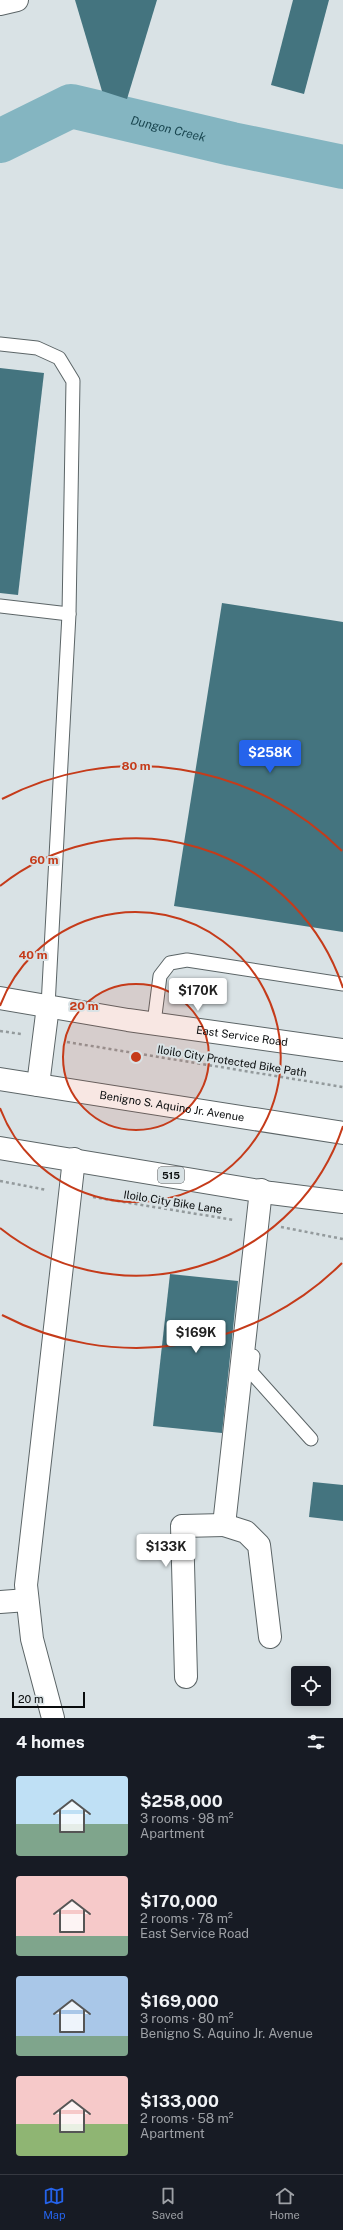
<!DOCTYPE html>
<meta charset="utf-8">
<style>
body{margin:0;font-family:"Public Sans",sans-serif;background:#20242c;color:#f1f3f6;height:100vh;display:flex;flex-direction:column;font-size:15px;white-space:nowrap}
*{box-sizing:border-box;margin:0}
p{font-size:13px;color:#9ea1a6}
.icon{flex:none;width:22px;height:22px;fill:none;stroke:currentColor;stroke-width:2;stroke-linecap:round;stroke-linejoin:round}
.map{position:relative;height:1718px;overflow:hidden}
.panel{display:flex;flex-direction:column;background:#171b24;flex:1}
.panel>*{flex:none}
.controls{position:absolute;left:291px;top:1666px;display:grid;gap:8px}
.controls a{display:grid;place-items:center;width:40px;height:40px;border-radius:4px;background:#171b24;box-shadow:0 2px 10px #0003;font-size:20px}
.scale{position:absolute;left:12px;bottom:10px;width:73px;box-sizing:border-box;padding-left:4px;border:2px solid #090c0d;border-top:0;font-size:11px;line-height:14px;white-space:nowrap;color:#090c0d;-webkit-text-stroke:3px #d9e2e5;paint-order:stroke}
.price{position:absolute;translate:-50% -34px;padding:0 9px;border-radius:4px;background:#fff;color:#222;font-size:13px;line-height:26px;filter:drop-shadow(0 1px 2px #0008)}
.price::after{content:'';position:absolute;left:50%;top:24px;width:12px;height:9px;margin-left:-6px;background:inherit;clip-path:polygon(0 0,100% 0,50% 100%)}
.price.selected{background:#2563eb;color:#fff}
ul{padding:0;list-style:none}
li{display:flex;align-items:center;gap:12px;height:100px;padding:0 16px}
li span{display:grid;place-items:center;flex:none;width:112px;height:80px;border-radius:4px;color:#555}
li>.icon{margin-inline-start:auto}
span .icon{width:48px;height:48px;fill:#fffc;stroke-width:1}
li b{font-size:17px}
h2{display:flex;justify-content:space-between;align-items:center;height:48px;padding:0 16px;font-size:17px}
.tab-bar{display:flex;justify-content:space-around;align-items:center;height:56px;border-top:1px solid #363941;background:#171b24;font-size:11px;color:#9ea1a6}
.tab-bar a{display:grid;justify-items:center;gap:2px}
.tab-bar .selected{color:#2563eb}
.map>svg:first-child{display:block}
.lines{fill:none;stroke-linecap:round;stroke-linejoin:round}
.river{stroke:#84b5c1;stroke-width:44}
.building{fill:#44747f}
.service-casing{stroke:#5c6567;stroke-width:15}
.minor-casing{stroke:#5c6567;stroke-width:24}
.tertiary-casing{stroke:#5c6567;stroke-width:24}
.trunk-casing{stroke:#5c6567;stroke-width:24}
.path{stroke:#939a9c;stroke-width:2.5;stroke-dasharray:3 3;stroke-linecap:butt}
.service{stroke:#fff;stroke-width:13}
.minor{stroke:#fff;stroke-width:22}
.tertiary{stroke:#fff;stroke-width:22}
.trunk{stroke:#fff;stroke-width:22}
.ring{fill:none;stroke:#c53b1a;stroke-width:2}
.labels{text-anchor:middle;stroke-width:4;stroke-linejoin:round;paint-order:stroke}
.shield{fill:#d9e2e5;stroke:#474c4e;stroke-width:1}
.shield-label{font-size:10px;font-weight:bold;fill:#090c0d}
.street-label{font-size:11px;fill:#090c0d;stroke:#d9e2e5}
.water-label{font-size:12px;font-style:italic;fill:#19454f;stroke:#d9e2e5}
.centre{fill:#c53b1a;stroke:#d9e2e5;stroke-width:2}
.ring-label{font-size:12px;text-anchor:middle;font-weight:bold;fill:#c53b1a;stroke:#d9e2e5;stroke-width:4;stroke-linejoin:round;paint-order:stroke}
</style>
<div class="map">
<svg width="343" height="1718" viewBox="0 0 343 1718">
<rect width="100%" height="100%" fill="#d9e2e5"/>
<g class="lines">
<!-- river -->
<path class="river" id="s1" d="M0 141 71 106 232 144 343 167"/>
</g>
<!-- building -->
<g class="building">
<polygon points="75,0 157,0 127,99 102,91"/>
<polygon points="293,0 329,0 304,94 271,85"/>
<polygon points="0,368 44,373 18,595 0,593"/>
<polygon points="222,603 343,622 343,932 174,906"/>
<polygon points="170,1274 238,1281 222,1433 153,1426"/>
<polygon points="313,1482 343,1485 343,1521 309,1517"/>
</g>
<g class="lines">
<defs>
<g id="service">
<polyline points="0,344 37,348 59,358 73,381 69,614 48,1006"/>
<polyline points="0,606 69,614"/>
<polyline points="154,1023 160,976 170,963 187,960 343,984"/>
<polyline points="253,1356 251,1372 311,1439"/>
</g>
<g id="minor">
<polyline points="0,4 17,0"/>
<polyline points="261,1190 224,1525 246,1532 259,1545 270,1637"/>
<polyline points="0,1602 27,1600"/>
<polyline points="186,1677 182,1526 224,1525"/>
<polyline points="53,1718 32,1639 26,1585 74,1159"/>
</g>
<g id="tertiary">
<path id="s2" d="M0 998 128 1020 343 1050"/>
</g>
<g id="trunk">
<path id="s3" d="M0 1079 343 1133"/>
<polyline points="38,1085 48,1006"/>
<polyline points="0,1148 271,1193 343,1202"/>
</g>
</defs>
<!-- service casing -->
<use href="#service" class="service-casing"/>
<!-- minor casing -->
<use href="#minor" class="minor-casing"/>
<!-- tertiary casing -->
<use href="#tertiary" class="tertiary-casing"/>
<!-- trunk casing -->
<use href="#trunk" class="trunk-casing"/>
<!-- path -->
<g class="path">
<polyline points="0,1031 21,1034"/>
<polyline points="67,1042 343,1087"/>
<polyline points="0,1181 47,1190"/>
<polyline points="93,1197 234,1220"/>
<polyline points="281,1227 343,1239"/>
</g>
<!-- service -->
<use href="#service" class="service"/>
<!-- minor -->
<use href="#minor" class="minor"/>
<!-- tertiary -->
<use href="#tertiary" class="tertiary"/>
<!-- trunk -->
<use href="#trunk" class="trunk"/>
</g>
<!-- distance rings -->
<circle cx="136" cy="1057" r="73" fill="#c53b1a" fill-opacity=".12"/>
<g class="ring">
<circle cx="136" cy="1057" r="73"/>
<path d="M0 1006A145 145 0 1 1 0 1108"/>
<path d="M343 1126A218 218 0 0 1 0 1228M0 886A218 218 0 0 1 343 988"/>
<path d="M342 1263A291 291 0 0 1 2 1315M2 799A291 291 0 0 1 342 851"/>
</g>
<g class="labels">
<!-- shield labels -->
<rect class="shield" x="158" y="1167" width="26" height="16" rx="3"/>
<g class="shield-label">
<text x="171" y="1179">515</text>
</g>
<!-- street labels -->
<g class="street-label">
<text dy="4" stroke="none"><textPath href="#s2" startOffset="245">East Service Road</textPath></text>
<text transform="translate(232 1061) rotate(9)" y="4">Iloilo City Protected Bike Path</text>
<text dy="4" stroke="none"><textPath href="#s3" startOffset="174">Benigno S. Aquino Jr. Avenue</textPath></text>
<text transform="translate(173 1202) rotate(9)" y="4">Iloilo City Bike Lane</text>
</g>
<!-- water labels -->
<g class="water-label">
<text dy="4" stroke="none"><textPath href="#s1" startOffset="179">Dungon Creek</textPath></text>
</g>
</g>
<circle cx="136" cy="1057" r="6" class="centre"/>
<g class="ring-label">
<text x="136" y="770">80 m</text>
<text x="44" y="864">60 m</text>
<text x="33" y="959">40 m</text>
<text x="84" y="1010">20 m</text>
</g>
</svg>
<div class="controls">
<a><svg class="icon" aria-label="locate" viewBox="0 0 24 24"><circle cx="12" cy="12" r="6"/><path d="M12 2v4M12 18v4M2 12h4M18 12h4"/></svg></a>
</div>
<div class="scale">20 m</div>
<b class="price selected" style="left:270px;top:774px">$258K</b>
<b class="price" style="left:198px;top:1012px">$170K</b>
<b class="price" style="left:196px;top:1354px">$169K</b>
<b class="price" style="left:166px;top:1568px">$133K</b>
</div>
<section class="panel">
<h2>4 homes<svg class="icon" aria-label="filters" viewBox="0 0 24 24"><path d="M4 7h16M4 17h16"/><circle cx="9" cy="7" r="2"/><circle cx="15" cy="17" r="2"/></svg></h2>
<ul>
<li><span style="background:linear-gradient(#bfe0f5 60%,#7fa58c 0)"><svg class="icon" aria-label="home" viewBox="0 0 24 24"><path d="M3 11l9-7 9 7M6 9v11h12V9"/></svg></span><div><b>$258,000</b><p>3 rooms · 98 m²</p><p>Apartment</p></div></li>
<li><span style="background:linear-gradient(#f6c9c9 75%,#7fa58c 0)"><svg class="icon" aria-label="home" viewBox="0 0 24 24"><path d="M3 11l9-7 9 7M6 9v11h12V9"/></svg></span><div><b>$170,000</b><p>2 rooms · 78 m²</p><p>East Service Road</p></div></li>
<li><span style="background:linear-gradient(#a9c7e8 75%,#7fa58c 0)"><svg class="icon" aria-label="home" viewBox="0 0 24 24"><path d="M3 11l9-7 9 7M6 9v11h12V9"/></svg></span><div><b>$169,000</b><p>3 rooms · 80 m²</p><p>Benigno S. Aquino Jr. Avenue</p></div></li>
<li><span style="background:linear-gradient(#f6c9c9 60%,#8fb573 0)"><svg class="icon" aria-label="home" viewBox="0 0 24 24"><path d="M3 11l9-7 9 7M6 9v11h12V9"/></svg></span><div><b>$133,000</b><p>2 rooms · 58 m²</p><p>Apartment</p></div></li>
</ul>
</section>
<nav class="tab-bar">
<a class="selected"><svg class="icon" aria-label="map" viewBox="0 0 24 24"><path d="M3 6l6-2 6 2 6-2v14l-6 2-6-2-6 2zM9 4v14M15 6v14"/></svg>Map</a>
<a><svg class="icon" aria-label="saved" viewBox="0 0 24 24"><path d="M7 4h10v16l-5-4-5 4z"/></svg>Saved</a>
<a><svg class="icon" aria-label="home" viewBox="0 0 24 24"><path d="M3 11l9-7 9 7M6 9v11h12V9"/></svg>Home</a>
</nav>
